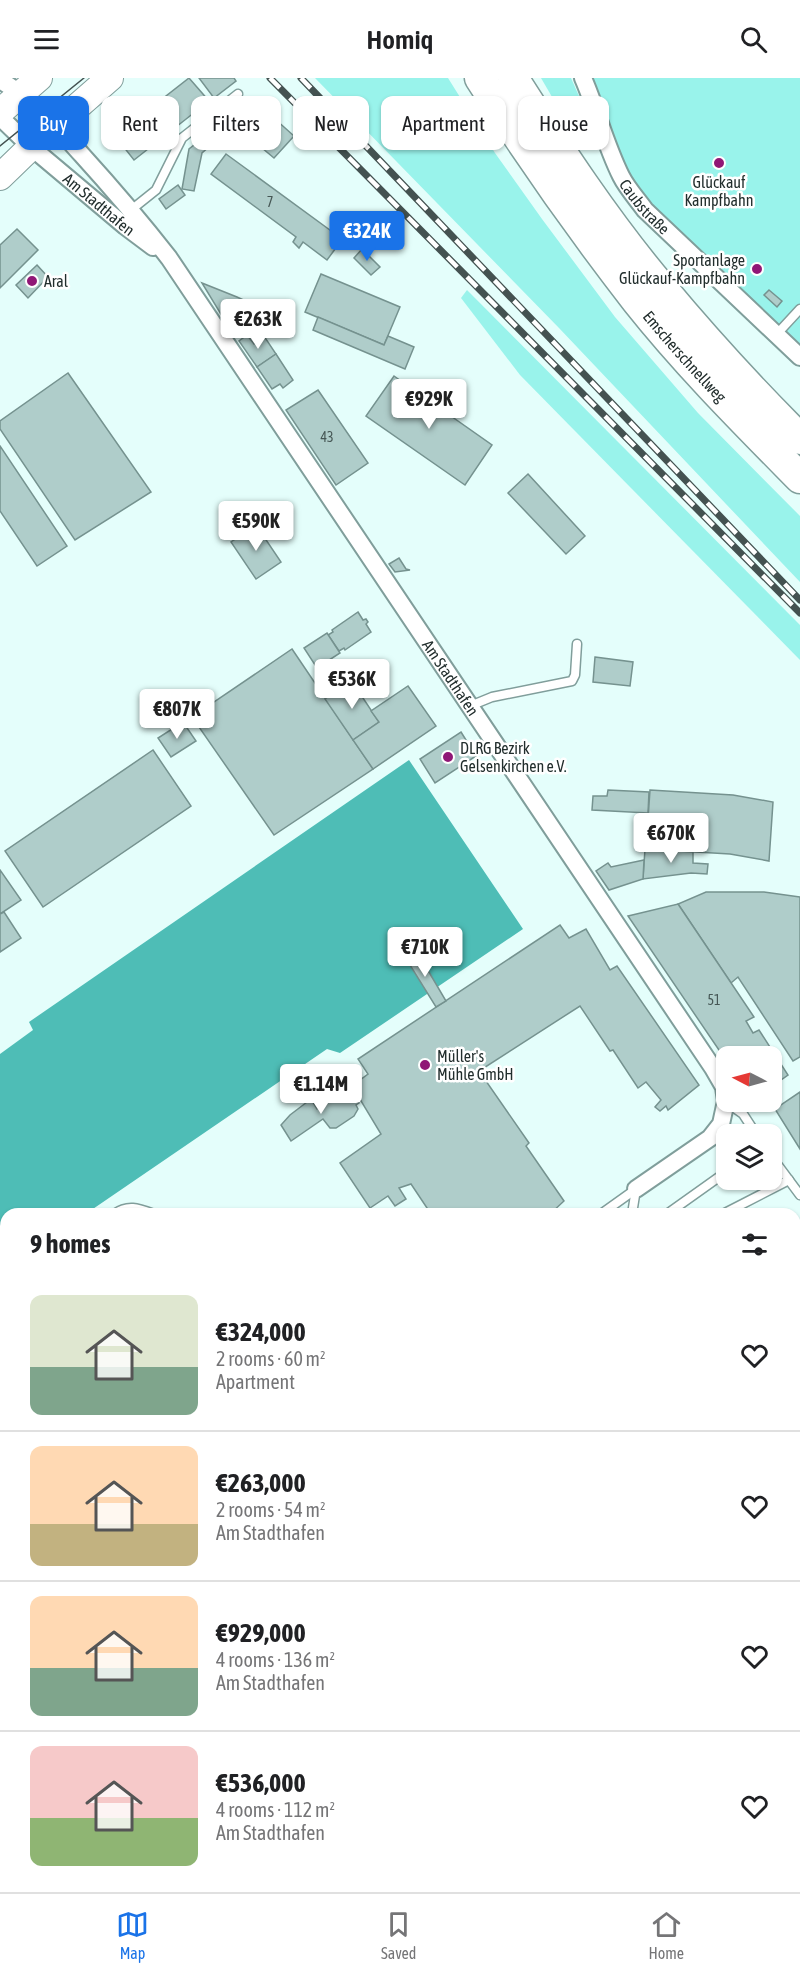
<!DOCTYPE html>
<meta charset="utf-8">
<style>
body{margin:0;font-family:"Asap Condensed",sans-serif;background:#f6f6f6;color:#202124;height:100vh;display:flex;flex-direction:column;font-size:22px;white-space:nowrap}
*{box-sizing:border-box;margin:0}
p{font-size:20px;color:#757577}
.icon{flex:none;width:33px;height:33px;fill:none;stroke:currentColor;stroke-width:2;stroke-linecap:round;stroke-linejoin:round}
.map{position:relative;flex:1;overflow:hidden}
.sheet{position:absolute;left:0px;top:1130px;width:801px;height:686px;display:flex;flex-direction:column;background:#fff;border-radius:18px 18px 0 0;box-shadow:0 2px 4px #0004}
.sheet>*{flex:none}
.top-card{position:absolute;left:18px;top:18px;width:765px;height:54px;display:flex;gap:12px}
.needle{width:39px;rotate:276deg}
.controls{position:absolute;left:716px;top:968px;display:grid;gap:12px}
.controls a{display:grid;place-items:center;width:66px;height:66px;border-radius:12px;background:#fff;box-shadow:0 2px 4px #0004;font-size:30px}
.price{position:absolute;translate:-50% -51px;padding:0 14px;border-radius:6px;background:#fff;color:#222;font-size:20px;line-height:39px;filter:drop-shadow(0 2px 3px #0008)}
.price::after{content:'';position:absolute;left:50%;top:36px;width:18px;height:14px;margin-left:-9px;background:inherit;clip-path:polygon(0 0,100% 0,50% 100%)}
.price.on{background:#1a73e8;color:#fff}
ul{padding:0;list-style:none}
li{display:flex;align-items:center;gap:18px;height:150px;padding:0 30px}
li+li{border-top:2px solid #e0e0e0}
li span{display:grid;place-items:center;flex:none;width:168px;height:120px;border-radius:12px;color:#555}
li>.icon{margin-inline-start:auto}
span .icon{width:72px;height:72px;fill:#fffc;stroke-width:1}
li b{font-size:26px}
h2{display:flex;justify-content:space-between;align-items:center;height:72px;padding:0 30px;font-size:26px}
.pill{padding:0 21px;border-radius:12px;background:#fff;box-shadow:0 2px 4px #0004;font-size:21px;line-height:54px}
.pill.on{background:#1a73e8;color:#fff}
header{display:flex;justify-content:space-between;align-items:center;height:78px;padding:0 30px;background:#fff;font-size:27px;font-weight:600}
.tab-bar{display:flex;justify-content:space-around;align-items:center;height:84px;border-top:2px solid #e0e0e0;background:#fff;font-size:16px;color:#757577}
.tab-bar a{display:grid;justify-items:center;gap:3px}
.tab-bar .on{color:#1a73e8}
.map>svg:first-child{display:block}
.green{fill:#99f3eb}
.water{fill:#4ebdb6}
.building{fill:#afcdca;stroke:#75928f;stroke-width:1.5}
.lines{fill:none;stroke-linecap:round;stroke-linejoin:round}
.service-casing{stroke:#809e9b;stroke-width:11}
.minor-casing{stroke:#809e9b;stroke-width:20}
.primary-casing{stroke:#809e9b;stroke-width:28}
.motorway-casing{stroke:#809e9b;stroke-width:33}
.service{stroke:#fff;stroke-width:8}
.minor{stroke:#fff;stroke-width:16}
.primary{stroke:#fff;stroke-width:26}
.motorway{stroke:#fff;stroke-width:30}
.tram{stroke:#445251;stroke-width:1.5}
.rail-casing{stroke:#445251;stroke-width:7}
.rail{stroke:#fff;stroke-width:4.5;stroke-dasharray:14;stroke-linecap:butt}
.poi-dot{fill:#901776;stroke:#fff;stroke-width:2}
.labels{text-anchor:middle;stroke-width:5;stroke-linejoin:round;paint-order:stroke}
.number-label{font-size:14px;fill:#455654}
.poi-label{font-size:16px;fill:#222e2d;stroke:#fff;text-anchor:start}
.street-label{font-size:16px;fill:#222e2d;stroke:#fff}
</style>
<header><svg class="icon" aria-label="menu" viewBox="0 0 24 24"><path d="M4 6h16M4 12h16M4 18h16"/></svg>Homiq<svg class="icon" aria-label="search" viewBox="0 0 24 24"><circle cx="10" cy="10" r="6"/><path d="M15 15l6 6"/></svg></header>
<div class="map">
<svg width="800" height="1814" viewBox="0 0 800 1814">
<rect width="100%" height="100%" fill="#e4fefb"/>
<!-- green -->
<g class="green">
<polygon points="315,0 448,0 495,75 542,141 615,239 698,335 800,438 800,504 559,250"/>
<polygon points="541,0 571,0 579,18 562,36"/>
<polygon points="587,0 800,0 800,274 651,130 627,98"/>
<polygon points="467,212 800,547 800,582 520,297 461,220"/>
</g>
<!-- water -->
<polygon class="water" points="409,682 523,851 340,975 327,971 87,1135 6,1136 6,1191 0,1195 0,976 33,952 29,944"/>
<!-- building -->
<g class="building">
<polygon points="189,0 209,23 134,82 115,58"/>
<polygon points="199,0 234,0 236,3 214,20"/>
<polygon points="265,32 294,58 274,80 243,54"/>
<polygon points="226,42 232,49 202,75 194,113 182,111 189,71"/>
<polygon points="226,76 334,155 336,152 344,159 327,182 303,164 299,170 293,164 296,159 211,96"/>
<polygon points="178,107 185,117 166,131 159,121"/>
<polygon points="17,151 38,172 0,210 0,167"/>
<polygon points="362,171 380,189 371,197 354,180"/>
<polygon points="37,187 48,199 28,220 16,207"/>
<polygon points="321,196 400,229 384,267 305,234"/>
<polygon points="202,205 237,219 269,234 265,246 234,238 230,232 222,238"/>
<polygon points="769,212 782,223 777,229 764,217"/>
<polygon points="318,239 384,267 388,258 414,269 405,291 313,252"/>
<polygon points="247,257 254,266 264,258 276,276 257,289 239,263"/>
<polygon points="276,276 293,302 283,310 280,306 272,311 257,289"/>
<polygon points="68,295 151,414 75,462 0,351 0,343"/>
<polygon points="394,298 492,367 465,407 366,338"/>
<polygon points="318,312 368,385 336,407 286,332"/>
<polygon points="0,368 67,468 37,488 0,433"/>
<polygon points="528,396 585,458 566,476 508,415"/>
<polygon points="256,447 281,484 256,501 231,464"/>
<polygon points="399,480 406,491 410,492 395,494 389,486"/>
<polygon points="358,534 363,542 366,541 368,544 366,546 371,554 345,572 344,570 339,573 328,557 333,554 332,552"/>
<polygon points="327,555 340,575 317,590 304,570"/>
<polygon points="292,571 373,691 274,757 192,639"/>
<polygon points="595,579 633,584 630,608 593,604"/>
<polygon points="351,602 379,644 353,662 325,621"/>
<polygon points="408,608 436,648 373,691 353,662 379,644 371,633"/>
<polygon points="183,644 196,663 171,679 158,660"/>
<polygon points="461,654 476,678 435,705 420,681"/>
<polygon points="153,672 191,728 43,829 5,773"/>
<polygon points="608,712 649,714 648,735 592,732 593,718 607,718"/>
<polygon points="650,712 733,717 773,724 769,783 730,776 646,771"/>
<polygon points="645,771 693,774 693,785 708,786 707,796 691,795 643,801"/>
<polygon points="644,782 643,801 609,812 596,793 608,785 611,789"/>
<polygon points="0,792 21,822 0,836"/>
<polygon points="706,814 764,814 800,819 800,979 793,983 738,899 731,905 678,826"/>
<polygon points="678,826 754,939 746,943 753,955 759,952 788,997 771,1009 771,978 738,978 732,969 721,975 628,838"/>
<polygon points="4,834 21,860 0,874 0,836"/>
<polygon points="560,847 569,860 586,851 610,892 617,888 699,1007 668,1032 666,1028 660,1033 655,1029 661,1022 646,1004 638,1010 613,972 610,973 580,928 479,993 529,1065 526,1068 564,1123 550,1136 431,1136 411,1106 399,1110 406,1121 395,1128 388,1118 370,1130 340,1085 381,1056 352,1008 368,996 358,981"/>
<polygon points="416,872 446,923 436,929 405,879"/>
<polygon points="347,1014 359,1025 356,1027 358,1031 354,1038 336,1050 330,1050 323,1041 291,1063 281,1047 290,1037 311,1021 317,1031 341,1015"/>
<polygon points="800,1014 800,1071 775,1031"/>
<polygon points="795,1180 800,1187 800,1212 795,1215"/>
<polygon points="6,1350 6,1396 4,1397 0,1396 0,1351"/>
<polygon points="1,1493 6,1493 6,1539 0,1537"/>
<polygon points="6,1645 6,1677 0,1672 0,1650"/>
<polygon points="800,1721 800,1787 795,1792 795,1726"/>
<polygon points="6,1762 6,1796 1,1796 0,1763"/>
<polygon points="800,1787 800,1814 775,1814 779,1809 795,1809 795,1792"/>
<polygon points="25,1809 47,1809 46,1814 26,1814"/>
<polygon points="311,1809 399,1809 398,1814 313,1814"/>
<polygon points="531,1809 553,1809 549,1814 536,1814"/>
<polygon points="718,1809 779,1809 775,1814 713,1814"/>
</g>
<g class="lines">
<defs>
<g id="service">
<polyline points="131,132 156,112 182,60 238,16"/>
<polyline points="776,257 800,231"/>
<polyline points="470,628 492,619 572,603 575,597 577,566"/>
<polyline points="726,1024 743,1036 756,1056"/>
<polyline points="771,1078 800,1117"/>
<path d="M114 1136C128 1126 138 1130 154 1136"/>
<polyline points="601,1136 636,1111"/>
<polyline points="632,1136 636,1111"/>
<polyline points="667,1136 726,1094"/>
<polyline points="723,1136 789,1102"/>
<polyline points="0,1214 6,1210"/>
<polyline points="795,1293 800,1294"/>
<polyline points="0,1439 6,1448"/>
<polyline points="0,1588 6,1584"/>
<polyline points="0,1710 6,1719"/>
<polyline points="795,1713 800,1708"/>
<polyline points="66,1809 70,1814"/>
<polyline points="581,1809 587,1814"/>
<polyline points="129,1814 136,1809"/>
<polyline points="701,1814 706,1809"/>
</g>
<g id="minor">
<path id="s1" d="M583 0C597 32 605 66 621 98 627 110 637 121 645 132L800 279"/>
<path id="s2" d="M0 2C35 23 55 47 82 77 112 110 141 144 169 180L713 990 724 1009 726 1023"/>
<path id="s3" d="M0 39 31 69 125 148 153 169"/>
<polyline points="636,1111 710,1060 721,1046 726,1023"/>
</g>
<g id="primary">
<polyline points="0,34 39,0"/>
<polyline points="0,99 31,69 110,0"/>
</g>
<g id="motorway">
<path id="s4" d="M480 0C529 77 581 151 637 223 687 286 744 343 800 400"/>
<path d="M513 0C559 72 606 144 661 209 705 262 751 312 800 361"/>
</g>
</defs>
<!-- service casing -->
<use href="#service" class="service-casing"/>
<!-- minor casing -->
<use href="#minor" class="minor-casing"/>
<!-- primary casing -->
<use href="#primary" class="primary-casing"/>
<!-- motorway casing -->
<use href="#motorway" class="motorway-casing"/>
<!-- service -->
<use href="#service" class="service"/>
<!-- minor -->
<use href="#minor" class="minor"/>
<!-- primary -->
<use href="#primary" class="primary"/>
<!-- motorway -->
<use href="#motorway" class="motorway"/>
<!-- tram -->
<polyline class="tram" points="0,68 84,0"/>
<defs>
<g id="rail">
<polyline points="270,0 800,535"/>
<polyline points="301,0 800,522"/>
</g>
</defs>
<!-- rail casing -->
<use href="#rail" class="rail-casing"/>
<!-- rail -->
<use href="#rail" class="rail"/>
</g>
<!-- markers -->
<g class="poi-dot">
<circle cx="719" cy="85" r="6"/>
<circle cx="757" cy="191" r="6"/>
<circle cx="32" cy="203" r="6"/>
<circle cx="448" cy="679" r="6"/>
<circle cx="425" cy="987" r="6"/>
</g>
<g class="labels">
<!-- number labels -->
<g class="number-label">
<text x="270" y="129">7</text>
<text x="327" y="364">43</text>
<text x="714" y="927">51</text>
</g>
<!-- poi labels -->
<g class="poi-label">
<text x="719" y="110" text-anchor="middle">Glückauf<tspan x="719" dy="18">Kampfbahn</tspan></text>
<text x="745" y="188" text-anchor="end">Sportanlage<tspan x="745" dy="18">Glückauf-Kampfbahn</tspan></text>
<text x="44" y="209">Aral</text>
<text x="460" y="676">DLRG Bezirk<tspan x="460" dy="18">Gelsenkirchen e.V.</tspan></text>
<text x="437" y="984">Müller's<tspan x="437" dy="18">Mühle GmbH</tspan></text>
</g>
<!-- street labels -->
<g class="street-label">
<text dy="6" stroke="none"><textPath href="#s3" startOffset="132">Am Stadthafen</textPath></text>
<text dy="6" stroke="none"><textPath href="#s1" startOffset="144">Caubstraße</textPath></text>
<text dy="6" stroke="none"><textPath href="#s4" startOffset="346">Emscherschnellweg</textPath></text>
<text dy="6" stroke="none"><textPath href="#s2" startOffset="752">Am Stadthafen</textPath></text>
</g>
</g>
</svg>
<div class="controls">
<a><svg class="needle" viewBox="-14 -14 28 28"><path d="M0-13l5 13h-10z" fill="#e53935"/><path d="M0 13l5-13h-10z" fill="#757577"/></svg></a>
<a><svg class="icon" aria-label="layers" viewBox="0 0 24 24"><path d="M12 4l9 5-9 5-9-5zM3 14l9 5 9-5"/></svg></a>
</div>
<b class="price on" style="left:367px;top:184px">€324K</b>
<b class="price" style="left:258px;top:272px">€263K</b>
<b class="price" style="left:429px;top:352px">€929K</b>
<b class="price" style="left:256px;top:474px">€590K</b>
<b class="price" style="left:352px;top:632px">€536K</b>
<b class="price" style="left:177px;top:662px">€807K</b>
<b class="price" style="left:671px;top:786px">€670K</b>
<b class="price" style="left:425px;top:900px">€710K</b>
<b class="price" style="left:321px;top:1037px">€1.14M</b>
<div class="top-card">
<a class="pill on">Buy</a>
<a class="pill">Rent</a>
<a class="pill">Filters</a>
<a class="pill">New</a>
<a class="pill">Apartment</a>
<a class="pill">House</a>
</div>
<section class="sheet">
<h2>9 homes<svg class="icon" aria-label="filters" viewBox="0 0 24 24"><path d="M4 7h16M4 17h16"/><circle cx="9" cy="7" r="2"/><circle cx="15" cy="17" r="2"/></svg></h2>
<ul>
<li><span style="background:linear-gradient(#dfe7d0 60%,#7fa58c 0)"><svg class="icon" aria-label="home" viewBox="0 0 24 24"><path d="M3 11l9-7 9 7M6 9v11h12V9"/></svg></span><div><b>€324,000</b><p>2 rooms · 60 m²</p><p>Apartment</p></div><svg class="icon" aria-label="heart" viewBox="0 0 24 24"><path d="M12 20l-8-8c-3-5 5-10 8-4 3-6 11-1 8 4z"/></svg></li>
<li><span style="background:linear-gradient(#ffd9b3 65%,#c2b280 0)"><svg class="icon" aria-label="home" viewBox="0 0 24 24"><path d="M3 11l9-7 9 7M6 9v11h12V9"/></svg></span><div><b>€263,000</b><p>2 rooms · 54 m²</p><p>Am Stadthafen</p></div><svg class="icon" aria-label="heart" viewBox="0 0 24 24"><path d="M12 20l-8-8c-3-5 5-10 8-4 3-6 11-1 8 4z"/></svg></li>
<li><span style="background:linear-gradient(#ffd9b3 60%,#7fa58c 0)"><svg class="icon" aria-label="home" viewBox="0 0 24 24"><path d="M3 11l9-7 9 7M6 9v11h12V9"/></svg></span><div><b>€929,000</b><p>4 rooms · 136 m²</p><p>Am Stadthafen</p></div><svg class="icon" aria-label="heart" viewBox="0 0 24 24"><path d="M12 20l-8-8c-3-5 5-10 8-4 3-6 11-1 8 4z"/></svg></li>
<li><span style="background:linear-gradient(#f6c9c9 60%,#8fb573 0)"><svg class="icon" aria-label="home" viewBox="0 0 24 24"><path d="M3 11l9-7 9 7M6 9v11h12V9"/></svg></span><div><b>€536,000</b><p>4 rooms · 112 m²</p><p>Am Stadthafen</p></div><svg class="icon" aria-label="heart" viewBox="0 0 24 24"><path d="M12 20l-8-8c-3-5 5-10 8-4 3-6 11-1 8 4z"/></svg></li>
</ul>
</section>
</div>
<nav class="tab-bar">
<a class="on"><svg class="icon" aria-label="map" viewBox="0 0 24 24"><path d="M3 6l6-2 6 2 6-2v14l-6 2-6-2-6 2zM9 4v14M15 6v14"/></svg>Map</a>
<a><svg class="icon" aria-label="saved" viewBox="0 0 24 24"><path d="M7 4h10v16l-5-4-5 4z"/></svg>Saved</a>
<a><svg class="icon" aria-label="home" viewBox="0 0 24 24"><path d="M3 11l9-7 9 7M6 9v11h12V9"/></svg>Home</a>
</nav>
